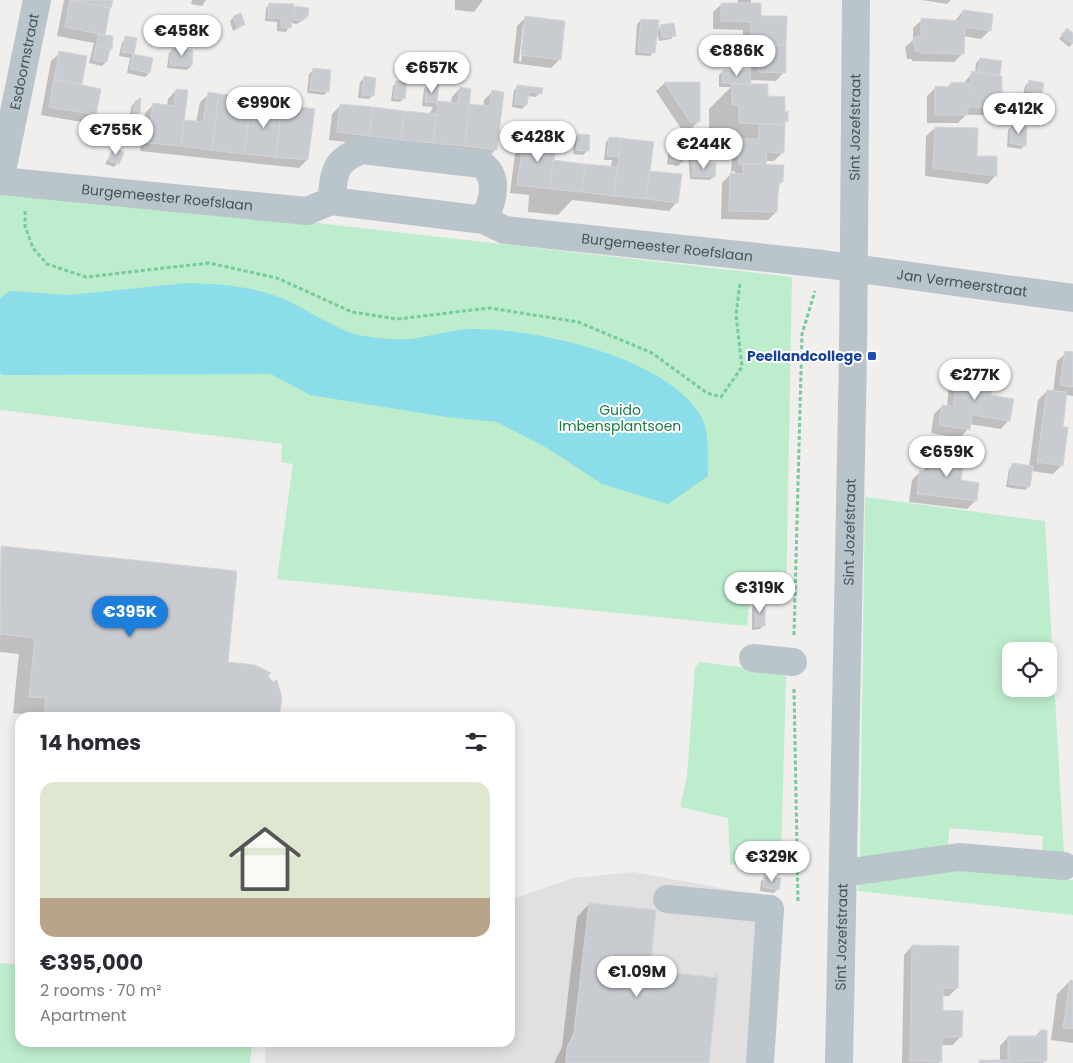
<!DOCTYPE html>
<meta charset="utf-8">
<style>
body{margin:0;font-family:Poppins,sans-serif;background:#f2f2f3;color:#2b2b33;height:100vh;display:flex;flex-direction:column;font-size:19px;white-space:nowrap}
*{box-sizing:border-box;margin:0}
p{font-size:16px;color:#7c7c81}
.icon{flex:none;width:28px;height:28px;fill:none;stroke:currentColor;stroke-width:2;stroke-linecap:round;stroke-linejoin:round}
.map{position:relative;flex:1;overflow:hidden}
.side{position:absolute;left:15px;top:712px;width:500px;height:335px;display:flex;flex-direction:column;background:#fff;border-radius:15px;box-shadow:0 2px 12px #0003}
.side>*{flex:none}
.controls{position:absolute;left:1002px;top:642px;display:grid;gap:10px}
.controls a{display:grid;place-items:center;width:55px;height:55px;border-radius:10px;background:#fff;box-shadow:0 2px 12px #0003;font-size:25px}
.price{position:absolute;translate:-50% -42px;padding:0 11px;border-radius:18px;background:#fff;color:#222;font-size:16px;line-height:32px;filter:drop-shadow(0 1px 2px #0008)}
.price::after{content:'';position:absolute;left:50%;top:30px;width:15px;height:11px;margin-left:-8px;background:inherit;clip-path:polygon(0 0,100% 0,50% 100%)}
.price.active{background:#1e7edb;color:#fff}
ul{padding:0;list-style:none}
li{display:grid;align-content:center;gap:10px;height:265px;padding:0 25px}
li span{display:grid;place-items:center;height:155px;border-radius:15px;color:#555}
li>.icon{margin-inline-start:auto}
span .icon{width:90px;height:90px;fill:#fffc;stroke-width:1}
li b{font-size:21px}
h2{display:flex;justify-content:space-between;align-items:center;height:60px;padding:0 25px;font-size:21px}
.map>svg:first-child{display:block}
.education{fill:#e2dfe0}
.green{fill:#bdedcc;fill-rule:evenodd}
.water{fill:#8bdde9}
.shadow{fill:#0003;fill-rule:evenodd}
.building{fill:#c8ccd1;stroke:#d2d5d9}
.lines{fill:none;stroke-linecap:round;stroke-linejoin:round}
.path{stroke:#76ca9b;stroke-width:3;stroke-dasharray:4 2.5;stroke-linecap:butt}
.minor{stroke:#bac4cb;stroke-width:28}
.transit-dot{fill:#1a4fb4;stroke:#fff;stroke-width:2}
.labels{text-anchor:middle;stroke-width:4;stroke-linejoin:round;paint-order:stroke}
.street-label{font-size:14px;fill:#47535b;stroke:#fff}
.transit-label{font-size:14px;font-weight:bold;fill:#164399;stroke:#fff;text-anchor:end}
.park-label{font-size:14px;fill:#197a43;stroke:#fff}
</style>
<div class="map">
<svg width="1073" height="1063" viewBox="0 0 1073 1063">
<rect width="100%" height="100%" fill="#f1eeee"/>
<!-- education -->
<polygon class="education" points="634,872 780,899 767,1063 265,1063 266,1043 510,1042 510,900 573,878"/>
<!-- green -->
<g class="green">
<polygon points="0,187 792,277 786,602 750,598 747,626 277,579 293,464 281,462 282,444 0,410"/>
<path d="M865 497 1045 521 1064 855 1042 854 1043 836 950 828 947 849 860 857ZM1011 651H1049V689H1011Z"/>
<polygon points="700,662 779,672 786,677 781,859 730,865 728,818 680,807 687,776 695,667"/>
<polygon points="955,865 1073,880 1073,915 858,891 859,879"/>
<polygon points="0,963 20,965 20,1042 252,1043 250,1063 0,1063"/>
</g>
<!-- water -->
<path class="water" d="M187 283C220 284 253 286 284 299 304 308 339 331 359 335 374 338 396 340 411 339 431 336 451 330 471 329 535 328 667 357 701 416 710 433 708 458 708 476L668 504 602 484 547 448 497 422 446 417 310 395 271 374 3 375 0 373V298L10 291 69 295Z"/>
<!-- shadow -->
<g class="shadow">
<polygon points="64,0 111,0 102,36 111,49 106,62 102,66 89,63 94,43 57,36"/>
<polygon points="192,0 206,0 202,6 191,4"/>
<polygon points="455,0 483,0 474,12 455,10"/>
<polygon points="738,0 751,0 751,4 760,17 785,17 784,72 776,81 749,80 750,85 783,113 786,121 783,124 783,152 774,161 765,161 765,165 782,182 777,187 776,212 768,220 721,219 722,183 731,174 735,175 735,171 731,172 733,147 716,146 716,128 709,128 709,109 731,87 719,87 719,75 723,71 751,71 751,52 742,52 743,30 713,29 713,12 722,4 738,4"/>
<polygon points="922,0 951,0 947,4"/>
<polygon points="270,4 292,11 296,7 303,20 297,24 291,23 286,32 277,31 277,22 265,21 266,8"/>
<polygon points="963,11 990,30 981,39 963,36 963,53 954,62 912,61 912,59 907,59 905,47 913,40 913,28 922,20 954,22"/>
<polygon points="234,17 244,25 233,31 230,21"/>
<path d="M526 17 560 59 551 68 513 63 517 26ZM523 25H525L521 62 519 61Z"/>
<polygon points="641,20 656,31 661,26 674,35 671,39 659,41 657,31 654,52 650,56 635,55 637,24"/>
<polygon points="1063,34 1073,34 1073,43 1069,47 1059,39"/>
<polygon points="126,38 135,39 132,55 152,59 149,73 145,77 127,73 130,58 119,56 122,42"/>
<polygon points="173,49 191,66 187,70 167,68 169,53"/>
<polygon points="60,53 86,57 80,87 95,115 87,123 41,115 51,61"/>
<polygon points="980,59 999,74 997,76 1000,107 992,115 966,115 958,123 927,123 927,96 936,87 947,88 951,83 963,84 972,73 975,73 976,63"/>
<polygon points="313,70 328,91 324,95 307,93 309,74"/>
<polygon points="364,78 373,95 369,99 358,98 360,82"/>
<polygon points="397,82 404,98 400,102 391,101 393,86"/>
<polygon points="1029,82 1041,93 1037,97 1023,95 1025,86"/>
<polygon points="665,83 699,83 698,122 690,130 682,130 656,91"/>
<polygon points="428,85 438,86 436,104 438,102 451,103 452,97 460,88 469,105 483,107 484,100 492,92 496,149 488,158 329,140 332,114 340,106 429,115 433,107 422,106 424,89"/>
<polygon points="518,86 540,93 536,97 527,96 526,105 522,109 512,107 514,90"/>
<polygon points="176,90 184,121 196,123 200,102 209,94 267,106 273,100 283,101 281,115 294,116 301,109 307,160 299,168 140,151 145,113 153,105 167,106 168,99"/>
<polygon points="135,102 138,123 135,136 131,140 103,135 105,124 109,120 129,124 131,107"/>
<polygon points="1012,126 1025,145 1021,149 1007,147 1008,130"/>
<polygon points="935,128 996,175 988,184 925,176 926,136"/>
<polygon points="545,132 553,161 611,168 612,160 604,160 606,142 610,138 649,172 677,202 669,211 572,200 558,215 528,212 529,195 510,193 515,154 523,145 536,147 537,140"/>
<polygon points="578,135 587,151 583,155 573,154 574,139"/>
<polygon points="672,145 682,162 678,166 667,164 669,149"/>
<polygon points="113,149 118,163 114,167 105,164"/>
<polygon points="692,149 709,150 709,164 714,176 710,180 690,179 688,153"/>
<polygon points="1066,353 1073,354 1073,396 1066,395 1061,428 1062,465 1053,474 1031,471 1029,486 1025,490 1006,487 1009,469 1013,465 1029,467 1038,400 1047,391 1053,392 1057,361"/>
<polygon points="967,368 1009,420 1001,429 969,424 968,429 960,438 931,433 934,414 942,406 947,407 949,386"/>
<polygon points="934,451 960,481 977,484 975,501 967,509 909,502 912,480 920,472 924,472 925,459"/>
<polygon points="1,547 227,663 267,676 278,718 29,718 30,715 13,713 19,654 0,652"/>
<polygon points="756,603 764,625 760,629 752,630 752,607"/>
<polygon points="20,805 20,856 15,856"/>
<polygon points="765,877 778,889 774,893 760,891 761,881"/>
<polygon points="589,904 648,972 707,1063 554,1063 562,1047 577,917"/>
<polygon points="912,946 957,988 949,996 942,996 942,1011 961,1036 953,1045 940,1045 939,1063 902,1063 904,955"/>
<polygon points="1070,981 1073,982 1073,1043 1051,1040 1057,994"/>
<polygon points="1040,1031 1046,1060 1043,1063 977,1063 1000,1061 1000,1046 1008,1037 1035,1037"/>
</g>
<!-- building -->
<g class="building">
<polygon points="70,0 110,8 105,35 65,27"/>
<polygon points="70,0 113,0 111,8"/>
<polygon points="269,3 294,4 291,28 281,28 281,18 268,18"/>
<polygon points="721,3 761,3 761,16 787,16 786,45 750,43 751,22 721,21"/>
<polygon points="295,6 309,8 308,16 302,21 294,20"/>
<polygon points="963,10 993,14 991,31 965,27 964,54 920,53 920,51 915,51 913,38 921,35 921,18 961,21"/>
<polygon points="241,13 245,25 237,28 233,16"/>
<polygon points="525,16 565,21 561,60 521,55"/>
<polygon points="641,19 659,20 655,53 638,52"/>
<polygon points="674,23 676,36 662,38 660,25"/>
<polygon points="1067,28 1073,33 1073,44 1061,35"/>
<polygon points="98,34 113,36 112,49 97,46"/>
<polygon points="125,36 137,38 134,54 122,52"/>
<polygon points="759,44 786,45 786,73 758,72"/>
<polygon points="96,46 110,49 107,62 93,60"/>
<polygon points="172,48 193,50 192,66 170,65"/>
<polygon points="59,51 87,56 82,84 54,79"/>
<polygon points="133,54 153,58 150,73 130,69"/>
<polygon points="980,58 1002,61 1000,75 978,72"/>
<polygon points="313,68 331,70 329,92 310,90"/>
<polygon points="723,70 750,70 751,84 722,83"/>
<polygon points="971,71 1002,76 1002,107 968,107 968,115 935,115 935,86 951,87 951,82 969,83 969,91 971,91"/>
<polygon points="364,76 376,78 374,96 362,95"/>
<polygon points="54,79 101,89 96,115 49,107"/>
<polygon points="1029,80 1044,83 1042,94 1027,91"/>
<polygon points="396,81 407,82 405,99 394,98"/>
<polygon points="664,82 700,82 700,122 690,122"/>
<polygon points="427,84 439,85 437,103 425,102"/>
<polygon points="732,84 768,84 768,96 785,97 785,112 788,111 788,121 785,121 785,125 739,123 739,105 732,105"/>
<polygon points="517,85 543,88 542,94 529,92 527,105 515,104"/>
<polygon points="460,87 471,89 465,146 433,143 438,101 458,103"/>
<polygon points="176,89 188,90 181,146 148,143 153,103 174,106"/>
<polygon points="492,90 504,92 497,150 465,146 469,104 490,106"/>
<polygon points="208,92 219,94 212,150 181,146 184,120 203,122"/>
<polygon points="219,94 252,97 244,154 212,150"/>
<polygon points="141,98 139,124 132,123 135,101"/>
<polygon points="272,99 284,100 283,114 281,114 276,157 244,154 252,102 271,105"/>
<polygon points="340,104 373,107 369,136 337,132"/>
<polygon points="301,107 315,109 308,160 276,157 281,114 300,116"/>
<polygon points="373,107 404,111 401,140 369,136"/>
<polygon points="404,111 436,114 433,143 401,140"/>
<polygon points="109,119 137,125 136,137 106,131"/>
<polygon points="759,124 785,125 784,153 767,152 766,165 739,164 739,139 759,139"/>
<polygon points="1012,125 1027,127 1026,146 1010,143"/>
<polygon points="935,127 978,128 977,156 997,156 997,176 933,168"/>
<polygon points="545,131 558,132 550,189 517,185 523,144 543,146"/>
<polygon points="578,134 590,135 589,151 576,150"/>
<polygon points="609,137 621,138 619,157 607,156"/>
<polygon points="621,138 654,142 646,199 614,196"/>
<polygon points="672,144 685,145 683,162 670,161"/>
<polygon points="113,148 124,152 119,164 108,160"/>
<polygon points="113,148 124,152 119,164 108,160"/>
<polygon points="692,148 711,148 710,162 691,162"/>
<polygon points="553,160 585,164 582,192 550,189"/>
<polygon points="693,163 716,163 715,177 693,176"/>
<polygon points="585,164 617,167 614,196 582,192"/>
<polygon points="743,164 784,165 783,182 779,182 777,212 729,211 730,173 743,174"/>
<polygon points="649,171 682,174 678,203 646,199"/>
<polygon points="1065,351 1073,352 1073,387 1060,385"/>
<polygon points="967,366 994,370 991,395 1014,399 1010,421 972,415 970,430 939,425 942,405 953,406 958,376 965,378"/>
<polygon points="1047,390 1067,392 1063,427 1068,427 1063,466 1037,462"/>
<polygon points="933,449 965,454 961,480 979,483 977,501 917,494 920,470 930,472"/>
<polygon points="1012,463 1033,466 1030,487 1009,484"/>
<polygon points="1,546 237,571 228,662 255,665 271,673 268,676 273,682 277,680 282,698 279,718 44,718 46,698 29,697 35,638 0,634"/>
<polygon points="756,602 765,602 765,626 755,626"/>
<polygon points="764,876 781,878 779,890 763,887"/>
<polygon points="589,903 656,910 650,970 717,978 716,974 718,975 709,1063 566,1063 567,1047 574,1033"/>
<polygon points="912,945 959,946 958,988 943,988 943,1010 963,1011 962,1037 942,1037 942,1062 910,1061"/>
<polygon points="1070,980 1073,981 1073,1029 1063,1028"/>
<polygon points="1040,1030 1047,1030 1047,1061 979,1063 979,1060 1008,1060 1008,1036 1040,1036"/>
</g>
<g class="lines">
<!-- path -->
<g class="path">
<polyline points="25,211 25,226 33,248 47,264 86,277 209,263 277,278 352,312 397,319 490,308 578,322 652,353 707,393 721,397 742,367 736,315 740,283"/>
<polyline points="794,635 802,334 815,291"/>
<polyline points="794,689 798,903"/>
</g>
<!-- minor -->
<g class="minor">
<path id="s1" d="M0 181 307 211 331 201 484 220 505 230 823 264 1073 298"/>
<path id="s2" d="M0 181 37 0"/>
<path d="M331 201C335 173 332 162 362 150L481 164C500 177 493 201 484 220"/>
<polyline points="753,658 793,662"/>
<polyline points="843,873 959,857 1064,866"/>
<polyline points="667,899 770,909 760,1063"/>
<path id="s3" d="M839 1063 853 355 856 0"/>
</g>
</g>
<!-- markers -->
<rect class="transit-dot" x="867" y="351" width="10" height="10" rx="2.5"/>
<g class="labels">
<!-- street labels -->
<g class="street-label">
<text dy="5" stroke="none"><textPath href="#s2" startOffset="122">Esdoornstraat</textPath></text>
<text dy="5" stroke="none"><textPath href="#s3" startOffset="936">Sint Jozefstraat</textPath></text>
<text dy="5" stroke="none"><textPath href="#s1" startOffset="168">Burgemeester Roefslaan</textPath></text>
<text dy="5" stroke="none"><textPath href="#s1" startOffset="675">Burgemeester Roefslaan</textPath></text>
<text dy="5" stroke="none"><textPath href="#s1" startOffset="972">Jan Vermeerstraat</textPath></text>
<text dy="5" stroke="none"><textPath href="#s3" startOffset="531">Sint Jozefstraat</textPath></text>
<text dy="5" stroke="none"><textPath href="#s3" startOffset="126">Sint Jozefstraat</textPath></text>
</g>
<!-- transit labels -->
<g class="transit-label">
<text x="862" y="361">Peellandcollege</text>
</g>
<!-- park labels -->
<g class="park-label">
<text x="620" y="415">Guido<tspan x="620" dy="16">Imbensplantsoen</tspan></text>
</g>
</g>
</svg>
<div class="controls">
<a><svg class="icon" aria-label="locate" viewBox="0 0 24 24"><circle cx="12" cy="12" r="6"/><path d="M12 2v4M12 18v4M2 12h4M18 12h4"/></svg></a>
</div>
<b class="price" style="left:182px;top:57px">€458K</b>
<b class="price" style="left:737px;top:77px">€886K</b>
<b class="price" style="left:432px;top:94px">€657K</b>
<b class="price" style="left:264px;top:129px">€990K</b>
<b class="price" style="left:1019px;top:135px">€412K</b>
<b class="price" style="left:116px;top:156px">€755K</b>
<b class="price" style="left:538px;top:163px">€428K</b>
<b class="price" style="left:704px;top:170px">€244K</b>
<b class="price" style="left:975px;top:401px">€277K</b>
<b class="price" style="left:947px;top:478px">€659K</b>
<b class="price" style="left:760px;top:614px">€319K</b>
<b class="price active" style="left:130px;top:638px">€395K</b>
<b class="price" style="left:772px;top:883px">€329K</b>
<b class="price" style="left:637px;top:998px">€1.09M</b>
<section class="side">
<h2>14 homes<svg class="icon" aria-label="filters" viewBox="0 0 24 24"><path d="M4 7h16M4 17h16"/><circle cx="9" cy="7" r="2"/><circle cx="15" cy="17" r="2"/></svg></h2>
<ul>
<li><span style="background:linear-gradient(#dfe7d0 75%,#b9a48a 0)"><svg class="icon" aria-label="home" viewBox="0 0 24 24"><path d="M3 11l9-7 9 7M6 9v11h12V9"/></svg></span><div><b>€395,000</b><p>2 rooms · 70 m²</p><p>Apartment</p></div></li>
</ul>
</section>
</div>
